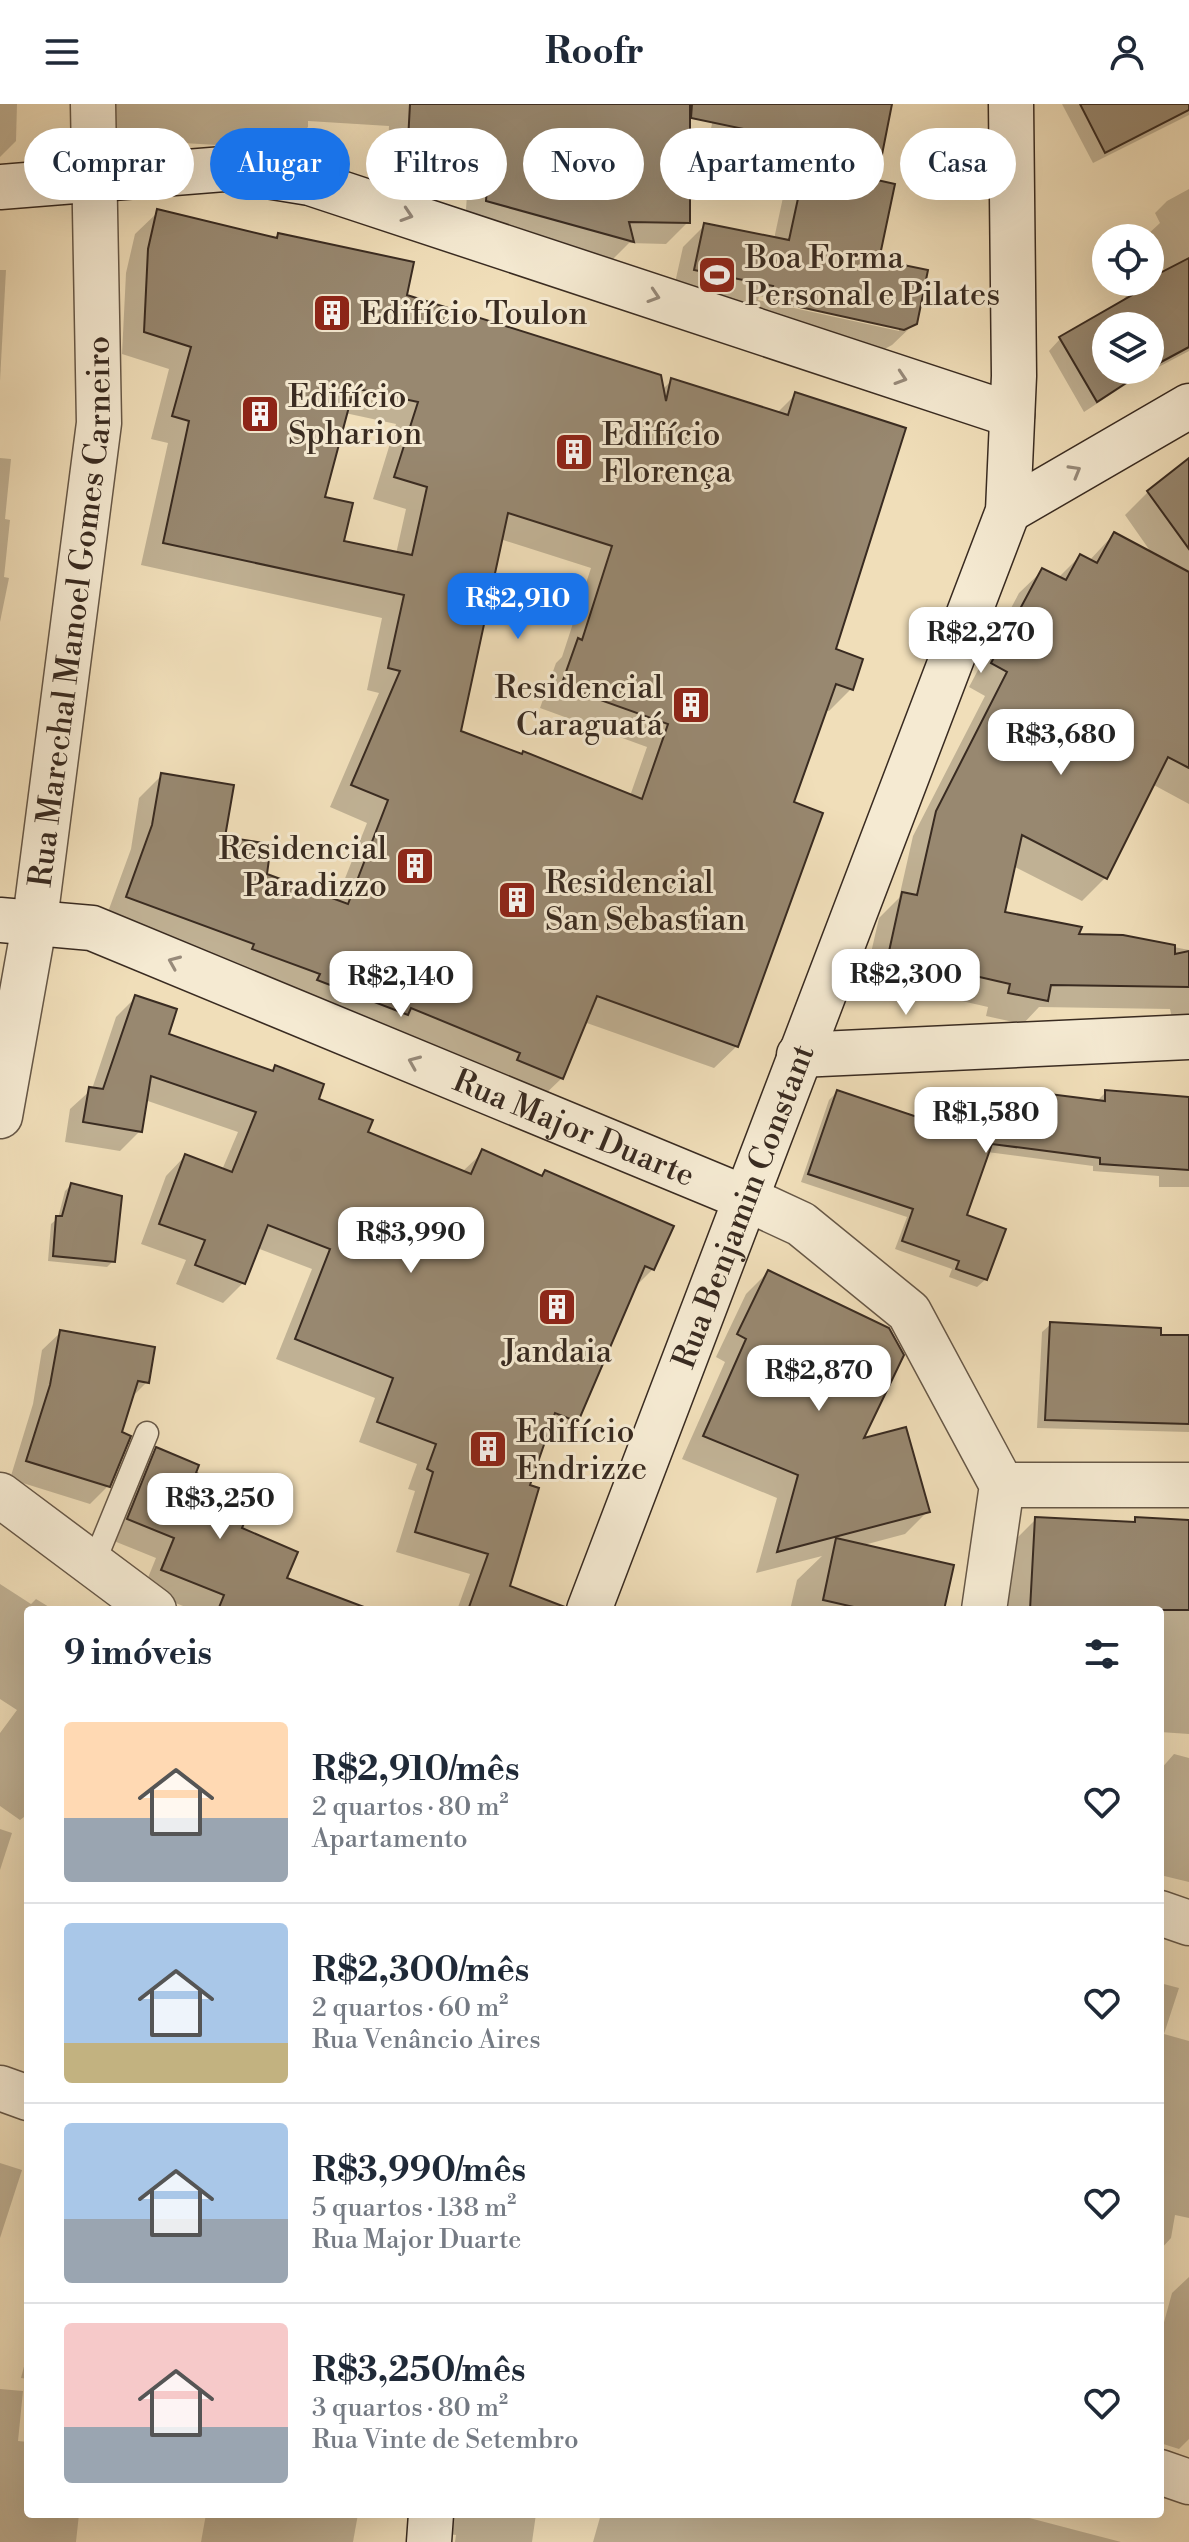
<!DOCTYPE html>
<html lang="pt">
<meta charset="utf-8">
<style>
body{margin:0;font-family:"Libre Bodoni",serif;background:#f6f6f7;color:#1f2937;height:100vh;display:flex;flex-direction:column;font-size:30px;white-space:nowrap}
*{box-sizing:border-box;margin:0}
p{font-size:26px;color:#747a83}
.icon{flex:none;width:44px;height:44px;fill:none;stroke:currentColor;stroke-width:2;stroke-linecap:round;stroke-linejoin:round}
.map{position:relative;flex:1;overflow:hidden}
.panel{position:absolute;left:24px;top:1502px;width:1140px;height:912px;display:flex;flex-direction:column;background:#fff;border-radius:8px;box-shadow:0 8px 32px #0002}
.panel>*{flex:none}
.hud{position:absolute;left:24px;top:24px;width:1142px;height:72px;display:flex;gap:16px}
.buttons{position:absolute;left:1092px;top:120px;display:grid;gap:16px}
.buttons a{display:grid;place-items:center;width:72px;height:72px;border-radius:50%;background:#fff;box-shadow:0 8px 32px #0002;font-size:40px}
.price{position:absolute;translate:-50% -68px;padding:0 18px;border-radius:16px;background:#fff;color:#222;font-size:26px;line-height:52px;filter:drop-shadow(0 2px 4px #0008)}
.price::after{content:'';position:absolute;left:50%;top:48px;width:24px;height:18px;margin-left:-12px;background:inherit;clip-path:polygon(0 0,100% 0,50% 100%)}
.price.current{background:#1a73e8;color:#fff}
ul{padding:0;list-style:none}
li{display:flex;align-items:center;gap:24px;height:200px;padding:0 40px}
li+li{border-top:2px solid #e0e1e3}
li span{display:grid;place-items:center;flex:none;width:224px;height:160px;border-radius:8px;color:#555}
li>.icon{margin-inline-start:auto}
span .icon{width:96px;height:96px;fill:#fffc;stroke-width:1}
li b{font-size:34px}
h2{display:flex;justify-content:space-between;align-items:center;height:96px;padding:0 40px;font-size:34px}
.chip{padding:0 28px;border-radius:36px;background:#fff;box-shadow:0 8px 32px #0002;font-size:28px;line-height:72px}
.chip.current{background:#1a73e8;color:#fff}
header{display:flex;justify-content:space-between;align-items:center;height:104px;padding:0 40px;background:#fff;font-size:36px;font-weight:700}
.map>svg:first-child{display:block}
.shadow{fill:#0003;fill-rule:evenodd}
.building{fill:#988870;stroke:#392b21;stroke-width:2;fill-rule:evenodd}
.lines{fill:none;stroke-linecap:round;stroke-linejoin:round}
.lane-casing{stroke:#675847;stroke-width:25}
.street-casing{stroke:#675847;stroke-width:47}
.secondary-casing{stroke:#392b21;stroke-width:47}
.lane{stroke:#f5ead2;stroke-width:22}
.street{stroke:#f5ead2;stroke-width:44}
.secondary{stroke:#f5ead2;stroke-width:44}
.oneway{stroke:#978a7a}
.labels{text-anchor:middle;stroke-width:6;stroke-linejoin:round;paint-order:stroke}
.poi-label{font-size:32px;fill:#392b21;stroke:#f5ead2;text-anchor:start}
.street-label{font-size:32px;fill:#392b21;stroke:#f5ead2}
</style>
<header><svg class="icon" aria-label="menu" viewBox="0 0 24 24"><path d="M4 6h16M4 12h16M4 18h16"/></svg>Roofr<svg class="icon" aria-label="person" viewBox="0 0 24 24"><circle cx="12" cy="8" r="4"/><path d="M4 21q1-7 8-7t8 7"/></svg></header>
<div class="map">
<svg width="1189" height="2438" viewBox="0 0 1189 2438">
<rect width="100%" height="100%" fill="#f0deb9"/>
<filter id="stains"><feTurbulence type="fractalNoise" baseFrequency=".0025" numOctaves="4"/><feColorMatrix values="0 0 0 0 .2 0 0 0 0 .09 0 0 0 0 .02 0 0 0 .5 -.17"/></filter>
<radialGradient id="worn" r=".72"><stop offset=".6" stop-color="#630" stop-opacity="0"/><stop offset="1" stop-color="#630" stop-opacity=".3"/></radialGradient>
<!-- shadow -->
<g class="shadow">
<polygon points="0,0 17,0 16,37 0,53"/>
<polygon points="114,0 688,0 688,118 666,140 629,139 610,158 465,119 469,63 387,58 389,22 308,17 308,23 286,45 183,39 114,29"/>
<path d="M716 0H890L874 78 876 157 915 219 892 241 881 247 673 188 683 143 705 121 774 135 790 61 707 44ZM759 192 899 223V227L758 196Z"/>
<polygon points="1062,0 1189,0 1189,11 1093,59"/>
<path d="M1189 85V247L1130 278 1084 308 1049 247 1060 235 1119 201 1130 187 1166 168 1150 142V134L1145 133 1160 119 1155 109 1167 97ZM1106 222H1150V266H1106Z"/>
<path d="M158 108 274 135 279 131 404 192 662 286 672 276 777 309 796 290 833 547 852 584 829 607 825 606 791 700 737 942 714 964 584 918 562 974 539 996 105 816 131 745 139 694 162 671 223 735 265 771 336 797 367 719 330 703 379 589 367 586 382 514 141 461 168 339 151 335 169 265 122 250 126 169 135 130ZM345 309 396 320 373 395 406 405 396 450 342 439 323 395ZM500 435 591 464 562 553 556 559 540 604 647 643 630 692 458 628Z"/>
<polygon points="0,166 6,166 0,277"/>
<polygon points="0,354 11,355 5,415 10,416 4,473 9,474 0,518"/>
<polygon points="1189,359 1189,700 1152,680 1105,774 1082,797 1013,762 1002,810 1075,832 1123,833 1189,846 1189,914 1173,918 1170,905 1039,903 1023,920 986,912 988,903 865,875 879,814 899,794 913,732 985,592 969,583 1019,489 1043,466 1058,474 1080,452 1089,457 1114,430 1153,451 1125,411 1148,388"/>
<polygon points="136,893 166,932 271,968 276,963 366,1029 462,1068 483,1048 540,1073 546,1068 653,1165 633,1185 577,1317 557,1336 545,1332 527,1382 508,1483 522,1506 457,1506 470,1470 396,1448 415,1387 408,1385 417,1360 359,1338 375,1294 276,1255 312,1165 257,1144 243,1179 223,1199 176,1180 186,1156 141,1140 166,1072 185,1052 222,1066 238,1028 145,996 140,1027 120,1047 65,1038 70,1005 92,985 116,913"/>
<polygon points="955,987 1017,1010 1018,998 1027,990 1098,996 1106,988 1189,1001 1189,1083 1159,1083 1159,1072 1093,1067 1093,1062 987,1048 965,1112 986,1175 977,1183 949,1173 952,1165 895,1145 907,1113 801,1078 829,996 837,988 937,1021 947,995"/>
<polygon points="71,1081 113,1157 107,1163 48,1157 51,1120 58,1114 65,1087"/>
<polygon points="768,1168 860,1337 927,1408 905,1430 860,1442 942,1506 790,1506 797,1476 822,1452 756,1469 777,1394 682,1355 725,1258 716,1253 746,1190"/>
<polygon points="1051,1220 1159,1233 1189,1233 1189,1328 1037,1324 1042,1228"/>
<polygon points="61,1228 147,1278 130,1295 108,1382 90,1400 10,1375 33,1300 42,1246"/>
<polygon points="157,1345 193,1370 285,1475 362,1506 193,1506 143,1486 156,1454 109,1435 137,1365"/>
<polygon points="1036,1415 1131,1420 1136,1415 1189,1418 1189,1630 1160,1628 1160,1506 995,1506 998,1453"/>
<polygon points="0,1480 31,1500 36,1495 54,1506 28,1506 28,1710 20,1716 0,1702 0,1629 17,1606 0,1595"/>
<polygon points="1174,1650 1189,1654 1189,1778 1160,1771 1160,1666"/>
<polygon points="0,1725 12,1729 0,1766"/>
<polygon points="1160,1879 1179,1884 1164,1930 1189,1937 1189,2114 1175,2111 1171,2134 1160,2146"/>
<polygon points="0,2059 22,2066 0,2134"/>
<polygon points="1189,2173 1189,2335 1179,2345 1160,2339 1160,2233 1172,2189"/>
<polygon points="28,2247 28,2275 21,2274"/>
<polygon points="0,2285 23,2287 18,2337 28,2338 28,2410 79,2410 76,2438 0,2438"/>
<polygon points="206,2410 358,2410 353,2438 201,2438"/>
<polygon points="452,2410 536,2410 532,2438 455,2438 456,2431 448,2430"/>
<polygon points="601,2410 1014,2410 1121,2438 593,2438"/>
</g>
<!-- building -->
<g class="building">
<polygon points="410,0 690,0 690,119 629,118 634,138 486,97 490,42 408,37"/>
<polygon points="692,0 892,0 877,76 895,80 879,156 928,166 917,220 904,226 768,196 773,182 694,166 704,119 789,136 810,39 691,14"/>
<polygon points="1080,0 1189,0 1189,6 1105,49"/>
<path d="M157 105 277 134 278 129 414 158 407 191 661 271 666 297 671 274 788 311 795 288 906 324 836 545 863 555 853 586 836 580 794 698 823 709 738 943 597 892 563 975 517 956 520 949 411 904 408 911 317 876 320 870 252 845 254 840 126 793 152 721 161 669 234 681 225 733 271 740 267 770 348 800 388 696 351 681 400 567 388 564 404 491 163 439 189 317 172 312 191 243 144 228 148 145ZM354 284 418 298 394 373 427 383 412 451 344 437 353 399 325 393ZM508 409 612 442 582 536 578 534 561 582 668 620 642 695 523 647 522 650 461 627Z"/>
<polygon points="1189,154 1189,243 1150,264 1150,222 1106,222 1106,266 1146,266 1097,298 1059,233 1132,191 1129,185 1150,178 1150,174"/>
<polygon points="1189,354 1189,445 1147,387"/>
<polygon points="1114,428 1189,468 1189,664 1168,653 1107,775 1022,731 1005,808 1082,823 1079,830 1123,831 1175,841 1175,850 1189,847 1189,883 1051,881 1048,897 1008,889 1010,880 888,852 902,788 917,791 936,707 1007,568 991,559 1042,464 1066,476 1080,450 1097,459"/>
<polygon points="135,891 177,905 169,930 273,967 275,961 324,980 319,995 373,1016 368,1028 471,1070 482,1045 542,1072 545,1066 674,1122 654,1166 645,1162 578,1318 555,1309 530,1381 539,1384 510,1482 565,1503 565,1506 468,1506 488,1450 415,1428 433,1368 427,1365 436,1340 377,1318 393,1274 295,1235 330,1145 268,1121 245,1180 195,1161 205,1136 159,1120 185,1050 232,1068 256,1008 151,972 142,1028 83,1018 89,983 103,985"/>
<polygon points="954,985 1023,1010 1026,987 1105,997 1105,986 1189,993 1189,1066 1100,1060 1100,1054 992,1040 967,1111 1006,1125 987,1176 956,1165 959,1157 902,1137 913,1105 808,1070 837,986 941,1021"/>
<polygon points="71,1079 122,1092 115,1158 53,1152 56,1112 62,1112"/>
<polygon points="768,1166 889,1224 904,1251 864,1334 906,1323 930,1408 777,1448 798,1371 703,1332 746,1235 737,1230"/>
<polygon points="1050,1218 1161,1224 1161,1231 1189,1231 1189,1320 1045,1316"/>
<polygon points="60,1226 155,1243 149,1279 138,1277 122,1328 131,1332 110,1383 26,1357 50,1281"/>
<polygon points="156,1343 199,1361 196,1369 255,1393 242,1424 298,1448 287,1474 364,1503 364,1506 218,1506 224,1491 161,1466 174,1434 127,1415"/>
<polygon points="1035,1413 1135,1418 1135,1413 1189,1416 1189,1506 1030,1506"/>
<polygon points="836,1434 954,1461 944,1506 867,1506 823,1496"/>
</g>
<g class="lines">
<defs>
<polyline id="lane" points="93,1461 147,1329"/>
<g id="street">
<path id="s1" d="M0 1012 35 816 99 319 93 0"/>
<polyline points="745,1094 801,1120 909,1208 1002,1381 984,1506"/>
<polyline points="1002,1381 1189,1381"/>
<polyline points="0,1391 154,1506"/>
<polyline points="1160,1809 1189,1819"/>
<polyline points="0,1984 28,1994"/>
<polyline points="1160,2368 1189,2378"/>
</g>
<g id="secondary">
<polyline points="0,83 224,65 310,79 1012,311"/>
<polyline points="1008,407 1189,302"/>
<path id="s2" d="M0 816 92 824 745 1094"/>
<polyline points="799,951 1189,933"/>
<path id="s3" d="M589 1506 1008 407 1014 272 1011 0"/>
<polyline points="429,2438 431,2410"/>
</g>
</defs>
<!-- lane casing -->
<use href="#lane" class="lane-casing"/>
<!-- street casing -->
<use href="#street" class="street-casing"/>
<!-- secondary casing -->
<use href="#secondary" class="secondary-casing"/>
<!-- lane -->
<use href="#lane" class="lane"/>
<!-- street -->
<use href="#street" class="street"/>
<!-- secondary -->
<use href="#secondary" class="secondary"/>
</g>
<!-- one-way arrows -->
<defs><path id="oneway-chevron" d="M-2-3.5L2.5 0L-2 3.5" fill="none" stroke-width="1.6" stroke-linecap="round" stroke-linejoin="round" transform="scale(2)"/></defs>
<g class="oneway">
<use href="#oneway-chevron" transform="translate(407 111) rotate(18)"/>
<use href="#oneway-chevron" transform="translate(654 192) rotate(18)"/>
<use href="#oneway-chevron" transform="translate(901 274) rotate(18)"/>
<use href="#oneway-chevron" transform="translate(1075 367) rotate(-30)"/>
<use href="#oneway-chevron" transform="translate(174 858) rotate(-157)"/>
<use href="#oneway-chevron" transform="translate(414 958) rotate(-157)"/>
</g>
<!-- icons -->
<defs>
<symbol id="stadium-square" viewBox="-11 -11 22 22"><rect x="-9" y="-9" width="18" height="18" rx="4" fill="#8f2418" stroke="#f5ead2"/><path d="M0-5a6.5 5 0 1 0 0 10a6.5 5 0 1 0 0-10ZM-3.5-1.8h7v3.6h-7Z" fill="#fff"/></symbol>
<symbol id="building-square" viewBox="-11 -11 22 22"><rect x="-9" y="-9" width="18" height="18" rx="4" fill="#8f2418" stroke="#f5ead2"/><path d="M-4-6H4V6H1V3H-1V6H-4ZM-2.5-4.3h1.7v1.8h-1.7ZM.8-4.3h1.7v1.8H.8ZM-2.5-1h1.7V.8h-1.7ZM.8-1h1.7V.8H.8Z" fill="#fff"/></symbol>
</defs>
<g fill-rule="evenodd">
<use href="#stadium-square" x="695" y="149" width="44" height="44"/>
<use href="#building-square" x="310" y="187" width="44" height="44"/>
<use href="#building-square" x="238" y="288" width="44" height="44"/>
<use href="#building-square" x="552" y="326" width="44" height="44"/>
<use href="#building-square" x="669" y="579" width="44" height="44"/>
<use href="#building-square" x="393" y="740" width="44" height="44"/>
<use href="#building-square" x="495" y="774" width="44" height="44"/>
<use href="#building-square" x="535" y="1181" width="44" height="44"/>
<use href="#building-square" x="466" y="1323" width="44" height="44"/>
</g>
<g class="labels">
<!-- poi labels -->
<g class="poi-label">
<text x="745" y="164">Boa Forma<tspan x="745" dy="37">Personal e Pilates</tspan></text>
<text x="360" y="220">Edifício Toulon</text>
<text x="288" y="303">Edifício<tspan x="288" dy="37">Spharion</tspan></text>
<text x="602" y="341">Edifício<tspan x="602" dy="37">Florença</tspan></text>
<text x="663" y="594" text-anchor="end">Residencial<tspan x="663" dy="37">Caraguatá</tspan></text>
<text x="387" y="755" text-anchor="end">Residencial<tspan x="387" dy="37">Paradizzo</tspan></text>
<text x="545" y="789">Residencial<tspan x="545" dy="37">San Sebastian</tspan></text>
<text x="557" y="1258" text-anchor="middle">Jandaia</text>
<text x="516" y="1338">Edifício<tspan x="516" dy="37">Endrizze</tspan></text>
</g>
<!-- street labels -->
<g class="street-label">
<text dy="11" stroke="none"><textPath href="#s1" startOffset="510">Rua Marechal Manoel Gomes Carneiro</textPath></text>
<text dy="11" stroke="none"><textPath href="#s2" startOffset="614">Rua Major Duarte</textPath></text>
<text dy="11" stroke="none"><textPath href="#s3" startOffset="432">Rua Benjamin Constant</textPath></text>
</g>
</g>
<rect width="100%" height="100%" filter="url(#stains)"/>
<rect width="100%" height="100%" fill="url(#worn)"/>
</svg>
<div class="buttons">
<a><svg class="icon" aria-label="locate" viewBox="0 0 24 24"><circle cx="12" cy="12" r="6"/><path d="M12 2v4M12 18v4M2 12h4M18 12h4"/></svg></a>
<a><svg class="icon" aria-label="layers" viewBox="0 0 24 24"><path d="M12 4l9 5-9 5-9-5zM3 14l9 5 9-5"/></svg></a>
</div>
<b class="price current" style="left:518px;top:537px">R$2,910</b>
<b class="price" style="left:981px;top:571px">R$2,270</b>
<b class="price" style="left:1061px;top:673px">R$3,680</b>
<b class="price" style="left:906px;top:913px">R$2,300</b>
<b class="price" style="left:401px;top:915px">R$2,140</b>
<b class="price" style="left:986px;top:1051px">R$1,580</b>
<b class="price" style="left:411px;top:1171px">R$3,990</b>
<b class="price" style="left:819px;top:1309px">R$2,870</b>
<b class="price" style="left:220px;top:1437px">R$3,250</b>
<div class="hud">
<a class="chip">Comprar</a>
<a class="chip current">Alugar</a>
<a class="chip">Filtros</a>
<a class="chip">Novo</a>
<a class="chip">Apartamento</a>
<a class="chip">Casa</a>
</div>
<section class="panel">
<h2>9 imóveis<svg class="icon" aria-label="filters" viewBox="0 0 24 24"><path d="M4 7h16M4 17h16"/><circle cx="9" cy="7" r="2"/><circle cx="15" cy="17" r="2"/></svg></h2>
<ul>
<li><span style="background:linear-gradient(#ffd9b3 60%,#9aa5b1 0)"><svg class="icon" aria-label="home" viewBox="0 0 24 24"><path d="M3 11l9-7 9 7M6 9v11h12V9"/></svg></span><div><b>R$2,910/mês</b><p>2 quartos · 80 m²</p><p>Apartamento</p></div><svg class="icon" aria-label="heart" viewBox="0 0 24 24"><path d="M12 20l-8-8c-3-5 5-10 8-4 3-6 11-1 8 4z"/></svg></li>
<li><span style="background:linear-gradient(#a9c7e8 75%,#c2b280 0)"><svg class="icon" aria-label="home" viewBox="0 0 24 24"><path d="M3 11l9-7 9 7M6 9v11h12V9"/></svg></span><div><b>R$2,300/mês</b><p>2 quartos · 60 m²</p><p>Rua Venâncio Aires</p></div><svg class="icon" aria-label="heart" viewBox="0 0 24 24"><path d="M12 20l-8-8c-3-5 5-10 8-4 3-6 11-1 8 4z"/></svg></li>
<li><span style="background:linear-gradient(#a9c7e8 60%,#9aa5b1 0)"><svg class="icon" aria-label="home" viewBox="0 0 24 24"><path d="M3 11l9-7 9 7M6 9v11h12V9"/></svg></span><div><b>R$3,990/mês</b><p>5 quartos · 138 m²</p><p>Rua Major Duarte</p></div><svg class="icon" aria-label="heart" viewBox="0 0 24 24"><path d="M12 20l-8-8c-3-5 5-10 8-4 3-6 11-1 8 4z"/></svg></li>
<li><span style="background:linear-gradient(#f6c9c9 65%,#9aa5b1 0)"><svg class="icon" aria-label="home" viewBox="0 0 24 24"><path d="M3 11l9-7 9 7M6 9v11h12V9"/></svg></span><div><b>R$3,250/mês</b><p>3 quartos · 80 m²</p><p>Rua Vinte de Setembro</p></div><svg class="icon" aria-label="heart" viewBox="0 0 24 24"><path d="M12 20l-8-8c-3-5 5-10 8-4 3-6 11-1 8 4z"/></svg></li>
</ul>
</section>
</div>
